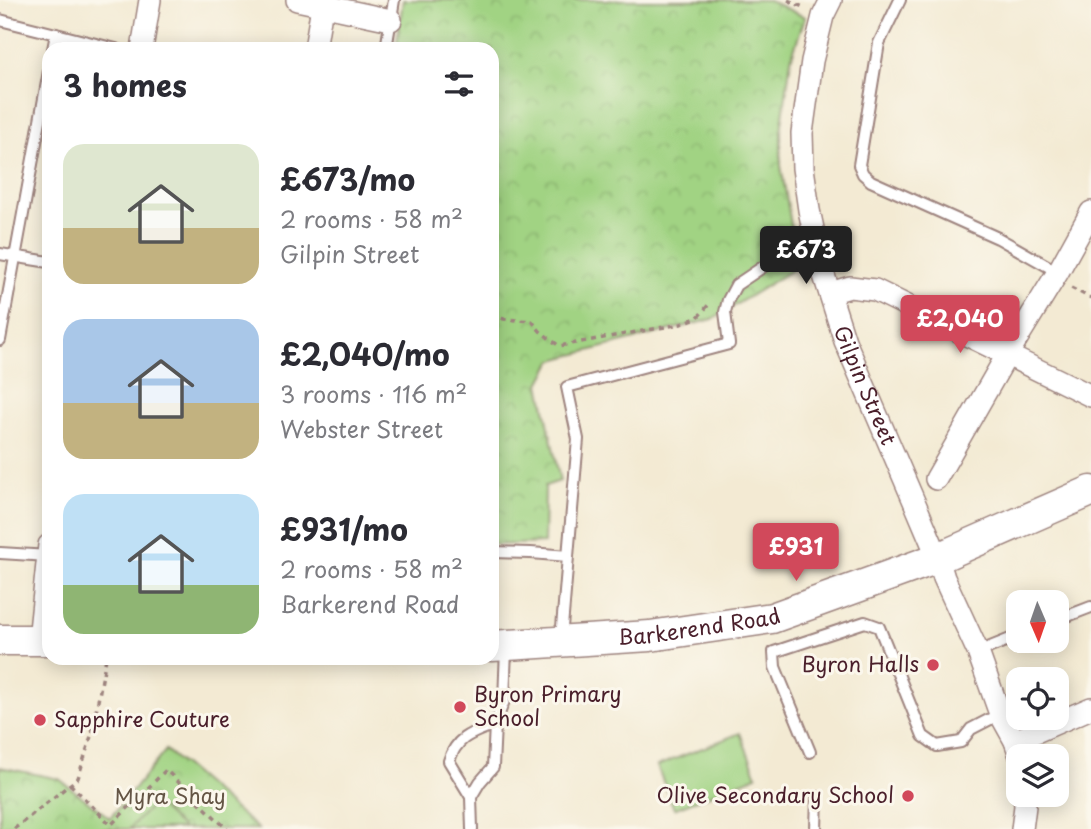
<!DOCTYPE html>
<meta charset="utf-8">
<style>
body{margin:0;font-family:"Playpen Sans",sans-serif;background:#f7f7f7;color:#2b2b33;height:100vh;display:flex;flex-direction:column;font-size:26px;white-space:nowrap}
*{box-sizing:border-box;margin:0}
p{font-size:23px;color:#7c7c81}
.icon{flex:none;width:38px;height:38px;fill:none;stroke:currentColor;stroke-width:2;stroke-linecap:round;stroke-linejoin:round}
.map{position:relative;flex:1;overflow:hidden}
.side{position:absolute;left:42px;top:42px;width:457px;height:623px;display:flex;flex-direction:column;background:#fff;border-radius:21px;box-shadow:0 4px 18px #0003}
.side>*{flex:none}
.needle{width:46px;rotate:178deg}
.tools{position:absolute;left:1006px;top:590px;display:grid;gap:14px}
.tools a{display:grid;place-items:center;width:63px;height:63px;border-radius:14px;background:#fff;box-shadow:0 4px 18px #0003;font-size:35px}
.price{position:absolute;translate:-50% -60px;padding:0 16px;border-radius:7px;background:#d1495b;color:#fff;font-size:23px;line-height:46px;filter:drop-shadow(0 2px 4px #0008)}
.price::after{content:'';position:absolute;left:50%;top:42px;width:21px;height:16px;margin-left:-10px;background:inherit;clip-path:polygon(0 0,100% 0,50% 100%)}
.price.active{background:#222;color:#fff}
ul{padding:0;list-style:none}
li{display:flex;align-items:center;gap:21px;height:175px;padding:0 21px}
li span{display:grid;place-items:center;flex:none;width:196px;height:140px;border-radius:21px;color:#555}
li>.icon{margin-inline-start:auto}
span .icon{width:84px;height:84px;fill:#fffc;stroke-width:1}
li b{font-size:30px}
h2{display:flex;justify-content:space-between;align-items:center;height:84px;padding:0 21px;font-size:30px}
.map>svg:first-child{display:block}
.park{fill:url(#park-crowns);stroke:#767957;stroke-width:2}
.garden{fill:#a1d383;stroke:#767957;stroke-width:2}
.lines{fill:none;stroke-linecap:round;stroke-linejoin:round}
.service-casing{stroke:#9e847f;stroke-width:14}
.minor-casing{stroke:#9e847f;stroke-width:24}
.secondary-casing{stroke:#9e847f;stroke-width:33}
.path{stroke:#9e847f;stroke-width:3.5;stroke-dasharray:5 5;stroke-linecap:butt}
.service{stroke:#fff;stroke-width:10}
.minor{stroke:#fff;stroke-width:21}
.secondary{stroke:#fff;stroke-width:30}
.poi-dot{fill:#d1495b;stroke:#fbf7ec;stroke-width:2.5}
.labels{text-anchor:middle;stroke-width:6;stroke-linejoin:round;paint-order:stroke}
.street-label{font-size:21px;fill:#4a1f2b;stroke:#fbf7ec}
.poi-label{font-size:21px;fill:#4a1f2b;stroke:#fbf7ec;text-anchor:end}
.park-label{font-size:21px;fill:#645545;stroke:#fbf7ec}
</style>
<div class="map">
<svg width="1091" height="829" viewBox="0 0 1091 829">
<defs>
<pattern id="park-crowns" width="20" height="18" patternUnits="userSpaceOnUse" patternTransform="scale(1.75)"><rect width="20" height="18" fill="#a1d383"/><path d="M2 6a3 3 0 1 1 6 0M12 15a3 3 0 1 1 6 0" fill="none" stroke="#8cb571"/></pattern>
</defs>
<rect width="100%" height="100%" fill="#fbf7ec"/>
<filter id="ink" filterUnits="userSpaceOnUse"><feTurbulence type="fractalNoise" baseFrequency=".0143" numOctaves="2"/><feDisplacementMap in="SourceGraphic" scale="14" xChannelSelector="R" yChannelSelector="G"/><feConvolveMatrix kernelMatrix="1 2 1 2 8 2 1 2 1" color-interpolation-filters="sRGB"/></filter>
<filter id="wash" filterUnits="userSpaceOnUse"><feTurbulence type="fractalNoise" baseFrequency=".00686" numOctaves="4" result="noise"/><feDisplacementMap in="SourceGraphic" scale="28" xChannelSelector="R" yChannelSelector="G"/><feGaussianBlur stdDeviation="1.57" result="paint"/><feColorMatrix in="noise" values="0 0 0 0 0 0 0 0 0 0 0 0 0 0 0 0 0 1.4 0 .05"/><feComposite in="paint" operator="in"/></filter>
<g filter="url(#wash)">
<rect width="100%" height="100%" fill="#f3ead3"/>
<!-- park -->
<g class="park">
<polygon points="403,0 768,0 805,17 791,59 781,131 781,166 798,266 713,319 553,360 540,384 560,481 545,486 544,543 492,545 492,49 396,49"/>
<polygon points="166,750 258,829 0,829 0,767 59,779 110,818"/>
</g>
<!-- garden -->
<g class="garden">
<polygon points="740,733 757,776 674,809 657,766"/>
<polygon points="155,802 183,829 129,829"/>
</g>
</g>
<g filter="url(#ink)">
<g class="lines">
<defs>
<g id="service">
<polyline points="900,0 879,43 859,165 863,174 871,181 998,238 1058,272"/>
<polyline points="0,20 116,49"/>
<polyline points="53,49 56,34"/>
<polyline points="386,49 394,0"/>
<polyline points="0,254 49,262"/>
<polyline points="0,340 49,71"/>
<polyline points="492,552 531,553 568,556"/>
<polyline points="0,553 49,556"/>
<polyline points="1057,620 1091,607"/>
<polyline points="561,639 578,439 567,387 729,344 725,312 728,300 736,285 785,252 815,240"/>
<polyline points="978,652 1018,636"/>
<polyline points="810,752 775,667 774,652 865,622 879,627 923,736 937,746 961,742 971,729 1000,714"/>
<path d="M471 797 449 761C457 736 472 733 495 724"/>
<polyline points="472,829 471,797 480,782 493,767 495,724 504,701 506,648"/>
<polyline points="816,829 817,797"/>
</g>
<g id="minor">
<polyline points="297,0 391,20"/>
<path id="s1" d="M831 0 823 16 812 61 802 133 803 168 809 210 821 266 845 341 916 506 938 558 944 578 978 652 1000 714 1015 741 1020 756"/>
<polyline points="142,49 150,0"/>
<polyline points="315,49 322,6"/>
<polyline points="830,293 850,287 875,290 1091,396"/>
<polyline points="936,479 1007,355 1058,272 1091,212"/>
<polyline points="39,640 49,545"/>
<polyline points="1015,741 1091,708"/>
<polyline points="1022,829 1025,806 1024,794"/>
</g>
<g id="secondary">
<polyline points="0,640 49,640"/>
<path id="s2" d="M492 646 650 636 772 618 938 558 1091 491"/>
</g>
</defs>
<!-- service casing -->
<use href="#service" class="service-casing"/>
<!-- minor casing -->
<use href="#minor" class="minor-casing"/>
<!-- secondary casing -->
<use href="#secondary" class="secondary-casing"/>
<!-- path -->
<g class="path">
<polyline points="788,0 805,8"/>
<polyline points="1071,288 1091,298"/>
<polyline points="492,316 504,319 532,321 540,331 559,346 681,324 698,317 711,302"/>
<polyline points="70,784 111,825 166,770 227,829"/>
<polyline points="14,829 78,778 92,733 106,658"/>
</g>
<!-- service -->
<use href="#service" class="service"/>
<!-- minor -->
<use href="#minor" class="minor"/>
<!-- secondary -->
<use href="#secondary" class="secondary"/>
</g>
</g>
<!-- markers -->
<g class="poi-dot">
<circle cx="933" cy="665" r="7"/>
<circle cx="460" cy="707" r="7"/>
<circle cx="40" cy="720" r="7"/>
<circle cx="908" cy="796" r="7"/>
</g>
<g class="labels">
<!-- street labels -->
<g class="street-label">
<text dy="7" stroke="none"><textPath href="#s1" startOffset="399">Gilpin Street</textPath></text>
<text dy="7" stroke="none"><textPath href="#s2" startOffset="208">Barkerend Road</textPath></text>
</g>
<!-- poi labels -->
<g class="poi-label">
<text x="919" y="672">Byron Halls</text>
<text x="474" y="702" text-anchor="start">Byron Primary<tspan x="474" dy="24">School</tspan></text>
<text x="54" y="727" text-anchor="start">Sapphire Couture</text>
<text x="894" y="803">Olive Secondary School</text>
</g>
<!-- park labels -->
<g class="park-label">
<text x="170" y="804">Myra Shay</text>
</g>
</g>
</svg>
<div class="tools">
<a><svg class="needle" viewBox="-14 -14 28 28"><path d="M0-13l5 13h-10z" fill="#e53935"/><path d="M0 13l5-13h-10z" fill="#7c7c81"/></svg></a>
<a><svg class="icon" aria-label="locate" viewBox="0 0 24 24"><circle cx="12" cy="12" r="6"/><path d="M12 2v4M12 18v4M2 12h4M18 12h4"/></svg></a>
<a><svg class="icon" aria-label="layers" viewBox="0 0 24 24"><path d="M12 4l9 5-9 5-9-5zM3 14l9 5 9-5"/></svg></a>
</div>
<b class="price active" style="left:806px;top:286px">£673</b>
<b class="price" style="left:960px;top:355px">£2,040</b>
<b class="price" style="left:796px;top:583px">£931</b>
<section class="side">
<h2>3 homes<svg class="icon" aria-label="filters" viewBox="0 0 24 24"><path d="M4 7h16M4 17h16"/><circle cx="9" cy="7" r="2"/><circle cx="15" cy="17" r="2"/></svg></h2>
<ul>
<li><span style="background:linear-gradient(#dfe7d0 60%,#c2b280 0)"><svg class="icon" aria-label="home" viewBox="0 0 24 24"><path d="M3 11l9-7 9 7M6 9v11h12V9"/></svg></span><div><b>£673/mo</b><p>2 rooms · 58 m²</p><p>Gilpin Street</p></div></li>
<li><span style="background:linear-gradient(#a9c7e8 60%,#c2b280 0)"><svg class="icon" aria-label="home" viewBox="0 0 24 24"><path d="M3 11l9-7 9 7M6 9v11h12V9"/></svg></span><div><b>£2,040/mo</b><p>3 rooms · 116 m²</p><p>Webster Street</p></div></li>
<li><span style="background:linear-gradient(#bfe0f5 65%,#8fb573 0)"><svg class="icon" aria-label="home" viewBox="0 0 24 24"><path d="M3 11l9-7 9 7M6 9v11h12V9"/></svg></span><div><b>£931/mo</b><p>2 rooms · 58 m²</p><p>Barkerend Road</p></div></li>
</ul>
</section>
</div>
